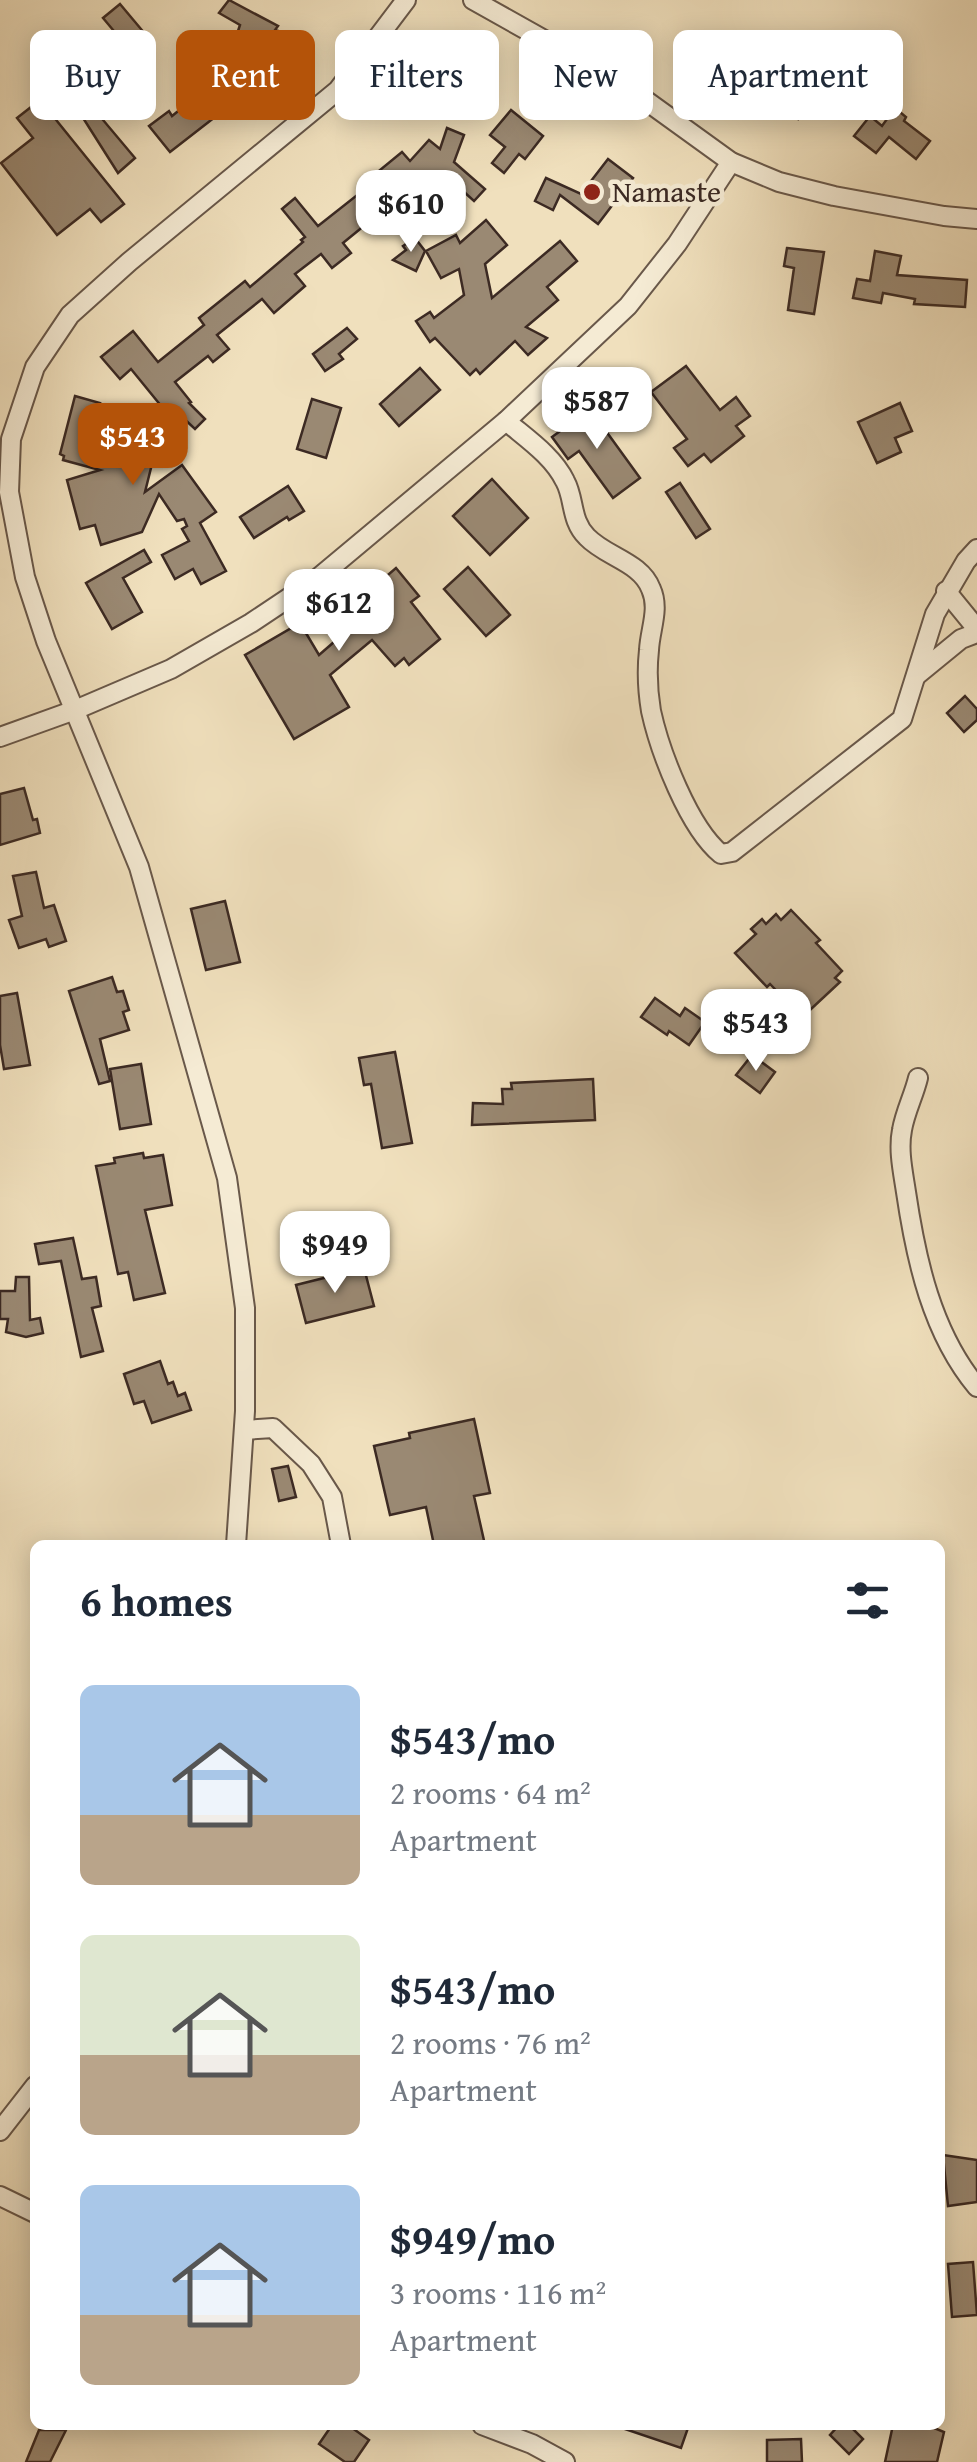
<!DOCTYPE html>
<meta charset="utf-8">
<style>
body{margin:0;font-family:"Gentium Book Plus",serif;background:#f2f2f3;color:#1f2937;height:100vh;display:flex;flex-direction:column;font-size:38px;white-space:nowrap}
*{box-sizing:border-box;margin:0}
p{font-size:32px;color:#747a83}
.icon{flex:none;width:55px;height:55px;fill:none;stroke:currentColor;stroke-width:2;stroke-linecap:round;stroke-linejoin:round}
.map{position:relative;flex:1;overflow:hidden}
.sheet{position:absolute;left:30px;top:1540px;width:915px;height:890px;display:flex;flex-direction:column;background:#fff;border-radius:15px;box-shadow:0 5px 25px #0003}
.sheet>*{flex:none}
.hud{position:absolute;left:30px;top:30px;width:918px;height:90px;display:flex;gap:20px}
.price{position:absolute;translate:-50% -85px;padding:0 22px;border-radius:20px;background:#fff;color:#222;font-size:32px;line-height:65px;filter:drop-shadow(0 2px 5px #0008)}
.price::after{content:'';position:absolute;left:50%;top:60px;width:30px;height:22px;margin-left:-15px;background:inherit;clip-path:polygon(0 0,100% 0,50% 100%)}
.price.active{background:#b45309;color:#fff}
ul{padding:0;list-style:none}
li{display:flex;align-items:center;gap:30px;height:250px;padding:0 50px}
li span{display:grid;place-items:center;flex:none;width:280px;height:200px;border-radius:15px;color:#555}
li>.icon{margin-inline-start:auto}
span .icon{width:120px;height:120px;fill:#fffc;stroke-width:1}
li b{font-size:42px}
h2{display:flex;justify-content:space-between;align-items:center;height:120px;padding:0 50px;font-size:42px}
.chip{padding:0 35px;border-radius:15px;background:#fff;box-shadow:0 5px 25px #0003;font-size:35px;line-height:90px}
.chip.active{background:#b45309;color:#fff}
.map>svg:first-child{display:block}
.building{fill:#9a8973;stroke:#3c2a23;stroke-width:2.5}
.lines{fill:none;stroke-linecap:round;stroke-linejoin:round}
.street-casing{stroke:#69584a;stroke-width:22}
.street{stroke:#f5ebd4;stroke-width:18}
.poi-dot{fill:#8f2418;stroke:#f5ebd4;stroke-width:4}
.labels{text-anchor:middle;stroke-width:9;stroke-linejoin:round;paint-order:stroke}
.poi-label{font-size:30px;fill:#3c2a23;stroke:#f5ebd4;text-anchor:start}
</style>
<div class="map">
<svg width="977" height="2462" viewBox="0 0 977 2462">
<rect width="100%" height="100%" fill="#f0e0bd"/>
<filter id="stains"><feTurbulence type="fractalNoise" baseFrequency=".002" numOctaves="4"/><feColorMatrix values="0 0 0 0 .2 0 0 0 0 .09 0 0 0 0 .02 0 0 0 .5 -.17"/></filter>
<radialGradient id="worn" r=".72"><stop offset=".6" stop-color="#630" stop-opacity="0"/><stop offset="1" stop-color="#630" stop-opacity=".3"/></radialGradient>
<!-- building -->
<g class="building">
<polygon points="229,0 278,26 275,30 294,36 284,63 281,62 273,85 270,84 266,98 221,82 240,25 219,13"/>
<polygon points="120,4 146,35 129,49 103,18"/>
<polygon points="441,39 475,68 469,75 483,87 461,112 426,82 419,89 407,79"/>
<polygon points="768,75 809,97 798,119 757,96"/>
<polygon points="67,85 93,108 135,158 118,173 64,88"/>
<polygon points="198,95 215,117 170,152 149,126 169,111 172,116"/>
<polygon points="40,100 124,204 101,222 90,209 57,235 1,163 33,138 17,118"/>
<polygon points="895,108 906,117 904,121 930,141 916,159 889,137 876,153 854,136 870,116 882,126"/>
<polygon points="511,110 543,136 525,159 519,154 504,173 492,163 505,147 490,135"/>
<polygon points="447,128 464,135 454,162 485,189 474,201 453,182 435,208 409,189 343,243 351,253 332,268 321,254 295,274 305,286 274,313 262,299 217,335 229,349 213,362 208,356 175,382 191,402 189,403 205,419 195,429 178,413 171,418 131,369 120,379 101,357 133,331 158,362 204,325 199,318 245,281 250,287 303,242 301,240 305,237 282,209 295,198 318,226 384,174 380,170 402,152 410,161 429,140 440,149"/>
<polygon points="608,159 633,178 598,224 560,195 553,210 535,201 546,178 581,194"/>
<polygon points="486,220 507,245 485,264 492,298 560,241 577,261 547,287 558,300 526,327 547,338 528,355 515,341 480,374 476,369 470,375 435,338 430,342 416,321 430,312 434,318 464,295 459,269 441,278 426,251 456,235 460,243"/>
<polygon points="415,238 425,251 416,271 393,260 406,250 403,246"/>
<polygon points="787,248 824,252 814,314 788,310 794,268 784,266"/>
<polygon points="875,251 901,256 897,275 967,280 965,307 914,304 915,299 883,293 881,303 853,298 857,279 870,281"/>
<polygon points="347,328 357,339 339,354 343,359 325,371 313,354"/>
<polygon points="686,366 720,410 736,397 750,416 736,426 744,436 711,462 704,454 688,466 674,448 687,439 651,392"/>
<polygon points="420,368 440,390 399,426 380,404"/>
<polygon points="75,396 100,403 96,415 160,432 145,492 182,465 216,512 200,523 226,571 201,584 193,569 175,579 162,555 189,541 182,529 187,526 184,519 177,521 159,494 142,532 101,545 95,525 80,529 67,480 100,470 63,460 64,456 60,454"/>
<polygon points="312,399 341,408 326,458 297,449"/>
<polygon points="900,403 912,431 895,438 901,452 877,463 858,422"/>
<polygon points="590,409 640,478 613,498 579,451 568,459 552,437"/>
<polygon points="492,479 528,518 490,555 453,516"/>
<polygon points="680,483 710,529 696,538 666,492"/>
<polygon points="288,486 304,511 289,520 287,517 254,538 240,517"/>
<polygon points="144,550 151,562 123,578 142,612 112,629 86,583"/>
<polygon points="468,567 510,615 486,636 444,589"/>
<polygon points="396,568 419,596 411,602 440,639 409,665 404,658 395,666 372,640 330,675 349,707 294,739 245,655 300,623 319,655 357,622 347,610"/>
<polygon points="965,696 977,709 977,720 964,732 947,713"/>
<polygon points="24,788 33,820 37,819 40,833 0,845 0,794"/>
<polygon points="36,872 44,908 54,905 66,941 49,947 46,939 19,948 9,920 22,916 13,876"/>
<polygon points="225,901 240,962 206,970 191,909"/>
<polygon points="791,910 820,940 816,943 842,971 835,978 840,982 810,1010 799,999 791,1006 770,984 767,987 735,953 756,934 751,929 762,919 766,924 776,914 781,920"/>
<polygon points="112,977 117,992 123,991 129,1010 123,1012 129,1030 100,1039 110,1081 99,1084 69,991"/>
<polygon points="17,993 30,1065 4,1069 0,1045 0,996"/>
<polygon points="655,998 680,1016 685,1008 705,1022 689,1045 669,1031 667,1035 641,1017"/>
<polygon points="395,1052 412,1143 382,1148 371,1084 364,1085 359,1058"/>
<polygon points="752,1055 775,1072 760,1093 736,1075"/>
<polygon points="141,1064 151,1124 120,1129 110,1069"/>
<polygon points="593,1079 595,1120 472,1125 473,1103 503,1104 502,1089 512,1089 511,1083"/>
<polygon points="143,1153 144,1158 163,1155 172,1205 145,1210 165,1293 134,1300 128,1272 118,1274 96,1166 115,1163 114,1158"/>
<polygon points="73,1238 82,1279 96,1277 101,1306 92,1308 103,1351 81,1357 61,1261 39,1264 35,1244"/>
<polygon points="364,1268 374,1306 306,1323 296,1285"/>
<polygon points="16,1277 29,1277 30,1320 40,1318 43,1333 26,1337 6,1332 8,1319 0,1319 0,1291 15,1291"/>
<polygon points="160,1361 168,1384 173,1382 178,1396 185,1393 191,1410 152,1423 144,1401 134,1404 124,1374"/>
<polygon points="474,1419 490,1493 474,1496 485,1545 434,1545 426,1507 390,1515 374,1446 410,1438 409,1433"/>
<polygon points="288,1466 296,1497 279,1501 272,1469"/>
<polygon points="943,2155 977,2160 977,2202 948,2206"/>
<polygon points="973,2262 977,2315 952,2317 948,2264"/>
<polygon points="332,2425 348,2425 369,2440 354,2462 345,2462 319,2444"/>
<polygon points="620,2425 689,2425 681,2448 619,2427"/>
<polygon points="839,2425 849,2425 863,2439 849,2454 830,2435"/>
<polygon points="893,2425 927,2425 944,2432 937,2462 885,2462"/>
<polygon points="39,2430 66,2430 50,2462 26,2462"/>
<polygon points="801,2439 802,2462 767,2462 767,2440"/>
</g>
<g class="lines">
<defs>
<g id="street">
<polyline points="473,0 623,84 731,162 779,182 834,196 944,216 977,219"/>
<path d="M506 421C526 438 553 456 565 481 575 499 570 520 587 537 606 557 641 562 651 589 660 609 650 629 649 650 647 668 648 693 651 711 660 752 689 828 721 854L732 852 902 719 935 614 966 561 977 549"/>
<polyline points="946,591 977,629"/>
<polyline points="917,675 961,639 977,633"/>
<polyline points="0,737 75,710 171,669 251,623 317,579 506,421 628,306 677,244 731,162"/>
<path d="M918 1078C914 1095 905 1112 902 1130 898 1150 903 1172 906 1192 916 1260 932 1333 977 1387"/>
<polyline points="244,1430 273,1428 311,1464 332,1497 341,1545"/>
<polyline points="236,1545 245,1411 245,1308 227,1178 139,867 46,641 25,577 9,492 11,439 35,367 70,315 129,262 338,90 406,0"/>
<polyline points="0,2131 35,2086"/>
<polyline points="0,2196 35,2213"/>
<polyline points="482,2425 532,2444 565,2462"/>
</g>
</defs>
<!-- street casing -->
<use href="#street" class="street-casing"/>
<!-- street -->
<use href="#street" class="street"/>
</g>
<!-- markers -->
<circle class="poi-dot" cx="592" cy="192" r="10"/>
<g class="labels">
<!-- poi labels -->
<g class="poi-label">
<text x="612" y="202">Namaste</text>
</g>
</g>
<rect width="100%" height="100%" filter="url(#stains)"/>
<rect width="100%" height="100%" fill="url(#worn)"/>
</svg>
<b class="price" style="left:411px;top:255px">$610</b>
<b class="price" style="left:597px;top:452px">$587</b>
<b class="price active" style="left:133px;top:488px">$543</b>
<b class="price" style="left:339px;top:654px">$612</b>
<b class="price" style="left:756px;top:1074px">$543</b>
<b class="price" style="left:335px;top:1296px">$949</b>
<div class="hud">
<a class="chip">Buy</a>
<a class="chip active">Rent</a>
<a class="chip">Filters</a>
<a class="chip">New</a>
<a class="chip">Apartment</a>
</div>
<section class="sheet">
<h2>6 homes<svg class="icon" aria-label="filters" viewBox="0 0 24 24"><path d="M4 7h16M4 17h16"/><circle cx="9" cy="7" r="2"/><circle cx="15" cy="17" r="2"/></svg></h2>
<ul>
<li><span style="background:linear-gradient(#a9c7e8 65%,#b9a48a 0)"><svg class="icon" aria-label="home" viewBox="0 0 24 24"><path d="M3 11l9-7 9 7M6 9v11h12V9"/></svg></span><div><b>$543/mo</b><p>2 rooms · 64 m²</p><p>Apartment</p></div></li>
<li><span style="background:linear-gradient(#dfe7d0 60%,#b9a48a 0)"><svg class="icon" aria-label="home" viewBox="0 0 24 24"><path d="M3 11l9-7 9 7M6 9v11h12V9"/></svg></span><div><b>$543/mo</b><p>2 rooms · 76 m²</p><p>Apartment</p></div></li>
<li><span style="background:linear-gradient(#a9c7e8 65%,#b9a48a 0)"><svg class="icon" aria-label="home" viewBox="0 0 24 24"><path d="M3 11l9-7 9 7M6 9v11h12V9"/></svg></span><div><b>$949/mo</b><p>3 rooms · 116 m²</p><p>Apartment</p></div></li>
</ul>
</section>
</div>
